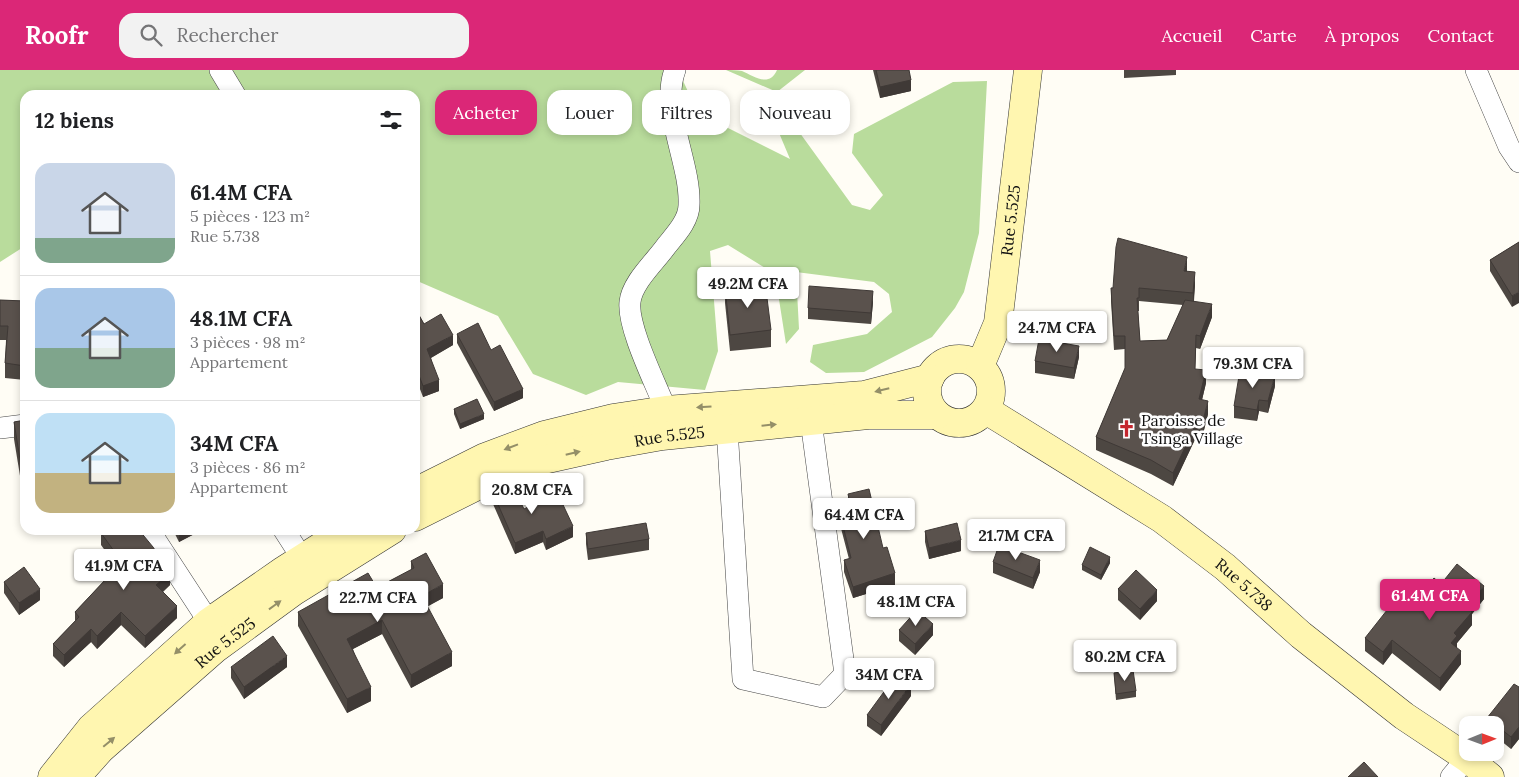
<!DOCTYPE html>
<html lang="fr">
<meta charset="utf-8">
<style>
body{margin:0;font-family:Lora,serif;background:#f2f2f2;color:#202124;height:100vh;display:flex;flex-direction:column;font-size:19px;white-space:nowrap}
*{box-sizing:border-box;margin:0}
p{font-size:16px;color:#757577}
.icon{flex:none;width:28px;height:28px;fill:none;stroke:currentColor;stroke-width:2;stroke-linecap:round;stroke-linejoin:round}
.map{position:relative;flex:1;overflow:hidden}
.sheet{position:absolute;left:20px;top:20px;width:400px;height:445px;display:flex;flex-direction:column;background:#fff;border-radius:15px;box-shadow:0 2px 8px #0003}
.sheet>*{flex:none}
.guide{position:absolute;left:435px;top:20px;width:475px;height:45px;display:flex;gap:10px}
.needle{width:32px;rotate:89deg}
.fabs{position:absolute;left:1459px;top:646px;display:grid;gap:10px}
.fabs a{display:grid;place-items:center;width:45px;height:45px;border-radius:10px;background:#fff;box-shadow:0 2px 8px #0003;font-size:25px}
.price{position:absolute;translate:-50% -42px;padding:0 11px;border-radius:5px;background:#fff;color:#222;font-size:16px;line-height:32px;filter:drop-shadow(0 1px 2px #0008)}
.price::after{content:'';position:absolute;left:50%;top:30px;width:15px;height:11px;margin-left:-8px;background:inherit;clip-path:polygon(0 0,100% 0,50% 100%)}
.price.on{background:#db2777;color:#fff}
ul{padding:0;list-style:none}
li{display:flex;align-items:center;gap:15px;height:125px;padding:0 15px}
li+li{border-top:1px solid #e0e0e0}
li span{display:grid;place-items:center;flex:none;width:140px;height:100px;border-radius:15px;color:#555}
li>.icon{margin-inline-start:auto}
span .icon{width:60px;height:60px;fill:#fffc;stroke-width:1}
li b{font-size:21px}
h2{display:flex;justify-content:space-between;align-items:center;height:60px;padding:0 15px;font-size:21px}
.chip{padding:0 18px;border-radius:15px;background:#fff;box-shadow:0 2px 8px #0003;font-size:18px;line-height:45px}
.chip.on{background:#db2777;color:#fff}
header{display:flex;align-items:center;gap:30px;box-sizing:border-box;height:70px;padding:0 25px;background:#db2777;color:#fff}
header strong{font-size:24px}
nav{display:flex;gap:28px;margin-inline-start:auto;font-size:18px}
.search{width:350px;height:45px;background:#f2f2f2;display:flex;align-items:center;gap:12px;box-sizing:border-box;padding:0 18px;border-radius:15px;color:#757577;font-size:19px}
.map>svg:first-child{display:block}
.forest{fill:#b9dc9c}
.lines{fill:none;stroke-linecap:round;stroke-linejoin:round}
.street-casing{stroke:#444;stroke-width:22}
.secondary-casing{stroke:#333;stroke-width:29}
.street{stroke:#fff;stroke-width:21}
.secondary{stroke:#fff6b0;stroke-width:28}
.wall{fill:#4d4742;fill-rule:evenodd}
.shaded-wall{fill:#3f3936}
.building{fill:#5a524d;stroke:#3f3936}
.oneway{fill:#948f68}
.labels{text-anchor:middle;stroke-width:5;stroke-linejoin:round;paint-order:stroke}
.street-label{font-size:16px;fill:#111;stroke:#fff}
.poi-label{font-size:16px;fill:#111;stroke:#fff;text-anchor:start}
</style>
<header>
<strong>Roofr</strong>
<div class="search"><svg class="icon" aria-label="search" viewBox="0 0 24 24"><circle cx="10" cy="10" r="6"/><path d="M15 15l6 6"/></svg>Rechercher</div>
<nav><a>Accueil</a><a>Carte</a><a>À propos</a><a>Contact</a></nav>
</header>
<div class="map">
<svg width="1519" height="707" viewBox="0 0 1519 707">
<rect width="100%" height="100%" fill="#fffdf5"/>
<!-- forest -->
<g class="forest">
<polygon points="0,0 678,0 698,43 790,89 766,32 784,41 852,135 870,140 883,125 852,83 854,64 953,12 987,11 979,163 964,222 955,238 932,267 864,302 826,303 810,292 813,275 867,264 892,242 889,224 874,212 796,202 799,259 786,274 775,204 728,175 710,181 718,281 705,320 618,312 586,325 533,304 498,246 415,210 415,162 418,153 415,145 415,25 25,25 25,176 0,192"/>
<path d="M726 0C731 0 737 0 742 1 754 6 769 18 777 0H805L777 22Z"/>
</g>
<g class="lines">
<defs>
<g id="street">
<polyline points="220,0 235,25"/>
<polyline points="1476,0 1509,77 1519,92"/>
<path d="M666 340C656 314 627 257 630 232 632 212 656 191 667 175 676 164 689 150 689 135 691 93 660 40 675 0"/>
<polyline points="0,358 25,355"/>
<polyline points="727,359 743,609 823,627 845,604 811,351"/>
<polyline points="149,460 209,552"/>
<polyline points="284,460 302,488"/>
<polyline points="1451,707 1467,688"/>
</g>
<g id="secondary">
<circle cx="959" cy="321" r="32"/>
<path id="s1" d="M980 296 998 253 1028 0"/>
<path id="s2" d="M986 340 1162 449 1225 497 1301 565 1404 646 1467 688 1490 707"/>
<polyline points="415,422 485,387 544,365 613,348 666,340 864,325 930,308"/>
<path id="s3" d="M415 447 483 413 543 390 606 376 662 366 868 345H937"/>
<polyline points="52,707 91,658 209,552 284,500 347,460"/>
<path id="s4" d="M76 707 101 679 215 579 293 522 392 460"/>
</g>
</defs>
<!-- street casing -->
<use href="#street" class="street-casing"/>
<!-- secondary casing -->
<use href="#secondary" class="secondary-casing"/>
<!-- street -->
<use href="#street" class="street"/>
<!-- secondary -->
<use href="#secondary" class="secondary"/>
</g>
<!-- wall -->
<g class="wall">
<polygon points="873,0 909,0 911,21 880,28"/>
<polygon points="1124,0 1176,0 1176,5 1124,8"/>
<polygon points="1519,172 1512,237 1490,201 1490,190"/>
<path d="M1187 201 1195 215 1194 231 1212 247 1200 279 1196 278 1195 299 1206 313 1202 330 1208 344 1203 364 1198 363 1173 416 1151 404 1096 380V367L1125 299V279L1114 280 1111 231V218ZM1139 231 1183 235 1167 270 1140 271 1138 241H1139Z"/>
<polygon points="725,217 771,260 771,277 730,281 725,233"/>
<polygon points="0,230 25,231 25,310 5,308 5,293 6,270 0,270"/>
<polygon points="873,232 871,254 808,249 808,238"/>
<polygon points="415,238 424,254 453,275 431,288 439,321 423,327 415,306"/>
<polygon points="457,264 491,280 523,328 494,341 457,273"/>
<polygon points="1079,287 1074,309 1035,303 1035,291"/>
<polygon points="1275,316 1268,343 1259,341 1257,351 1234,348 1234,336"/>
<polygon points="454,339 484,349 460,359 454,344"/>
<polygon points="25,350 25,417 22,418 14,369 14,352"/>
<polygon points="493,423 524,439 573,467 546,480 543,472 515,484 493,434"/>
<polygon points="848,424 883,478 895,515 853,528 844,502 844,490 849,489 837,443 837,432 848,429"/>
<polygon points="173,460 202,460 179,472"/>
<polygon points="925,461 961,481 929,489 925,472"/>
<polygon points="101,463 170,515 163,522 177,548 145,578 121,555 97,579 91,572 64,597 53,586 53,574 75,551 75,542 117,497 101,475"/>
<polygon points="586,463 649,469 649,480 588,490 586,474"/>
<polygon points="411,491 443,528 427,536 452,596 411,618 382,564 353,579 371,631 347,643 298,556 298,542 374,513 380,516 411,500"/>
<polygon points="993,492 1040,502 1033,519 993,503"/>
<polygon points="1110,493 1101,510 1082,500 1082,495"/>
<polygon points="4,512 40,530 19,545 4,523"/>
<polygon points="1441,514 1484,529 1472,544 1472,555 1457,573 1457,578 1461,594 1440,621 1392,583 1383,595 1365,581 1365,568"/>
<polygon points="1118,519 1157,531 1140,550 1118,530"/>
<polygon points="899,560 933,565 915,585 899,571"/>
<polygon points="231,597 287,597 244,629 231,608"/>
<polygon points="1114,603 1136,621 1136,627 1116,630"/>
<polygon points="1519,617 1519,669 1511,679 1495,666 1495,655 1487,655 1487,648"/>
<polygon points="911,626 881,666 867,656 867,645"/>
</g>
<!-- shaded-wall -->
<g class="shaded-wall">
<polygon points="911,10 911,21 880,28 880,17"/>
<polygon points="1187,187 1187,201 1184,214 1184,201"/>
<polygon points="1195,202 1195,215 1193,236 1193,223"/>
<polygon points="873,221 873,232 871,254 871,243"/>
<polygon points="1519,222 1519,233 1512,237 1512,226"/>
<polygon points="1212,234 1212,247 1200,279 1200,266"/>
<polygon points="453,265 453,275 427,290 427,279"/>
<polygon points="1079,276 1079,287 1074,309 1074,298"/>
<polygon points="1206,300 1206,313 1199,342 1199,329"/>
<polygon points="1275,305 1275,316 1268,343 1268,331"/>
<polygon points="439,310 439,321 423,327 423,316"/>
<polygon points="523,319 523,328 494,341 494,332"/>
<polygon points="1259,330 1259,341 1257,351 1257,340"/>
<polygon points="1208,331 1208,344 1203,364 1203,351"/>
<polygon points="484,344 484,349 460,359 460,354"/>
<polygon points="1198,350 1198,363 1173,416 1173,403"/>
<polygon points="573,456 573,467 546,480 546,469"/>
<polygon points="181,460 202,460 179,472 179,461"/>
<polygon points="543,461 543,472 515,484 515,473"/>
<polygon points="961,470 961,481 929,489 929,478"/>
<polygon points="1110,487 1110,493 1101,510 1101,505"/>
<polygon points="1040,490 1040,502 1033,519 1033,508"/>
<polygon points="170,503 170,515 156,527 156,515"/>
<polygon points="895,503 895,515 853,528 853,517"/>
<polygon points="443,514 443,528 425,538 423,528 424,525"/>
<polygon points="1484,516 1484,529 1472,544 1472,555 1457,573 1457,579 1451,573 1454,563 1468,537"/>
<polygon points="40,519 40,530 19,545 19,533"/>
<polygon points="1157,520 1157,531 1140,550 1140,539"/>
<polygon points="177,536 177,548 145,578 145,566"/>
<polygon points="121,542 121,555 97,579 97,566"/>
<polygon points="382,550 382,564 347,582 347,569"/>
<polygon points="933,554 933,565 915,585 915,574"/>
<polygon points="91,559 91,572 64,597 64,585"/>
<polygon points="1392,570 1392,583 1383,595 1383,582"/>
<polygon points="1461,581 1461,594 1440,621 1440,608"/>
<polygon points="452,582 452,596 411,618 411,605"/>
<polygon points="287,586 287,597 244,629 244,617"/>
<polygon points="911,614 911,626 881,666 881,655"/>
<polygon points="371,617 371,631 347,643 347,629"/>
<polygon points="1519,657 1519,669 1511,679 1511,667"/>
</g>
<!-- building -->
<g class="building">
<polygon points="876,0 909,0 911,10 880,17"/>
<polygon points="1118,168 1187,187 1184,201 1195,202 1193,223 1139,218 1139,228 1137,228 1140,271 1167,270 1185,230 1212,234 1200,266 1196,265 1195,299 1206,300 1199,329 1208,331 1203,351 1198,350 1173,403 1151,390 1096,367 1125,298 1125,266 1114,266 1111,218 1113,218 1116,177"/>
<polygon points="1519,172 1519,222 1512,226 1490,190"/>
<polygon points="765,212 771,260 730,265 725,217"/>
<polygon points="809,216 873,221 871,243 808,238"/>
<polygon points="0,230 25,231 25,296 5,293 8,256 0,256"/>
<polygon points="415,238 424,254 441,244 453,265 427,279 439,310 423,316 415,295"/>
<polygon points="478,253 491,280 500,275 523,319 494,332 457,264"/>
<polygon points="1039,269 1079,276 1074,298 1035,291"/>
<polygon points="1240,300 1275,305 1268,331 1259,330 1257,340 1234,336"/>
<polygon points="477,329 484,344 460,354 454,339"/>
<polygon points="25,350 25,401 22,402 14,352"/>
<polygon points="512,415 524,439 557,422 573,456 546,469 543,461 515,473 493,423"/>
<polygon points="869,419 883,478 887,477 895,503 853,517 844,490 851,488 837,432 849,429 848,424"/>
<polygon points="646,453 649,469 588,479 586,463"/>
<polygon points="957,453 961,470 929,478 925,461"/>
<polygon points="104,460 139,460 153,477 170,503 156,515 177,536 145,566 121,542 97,566 91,559 64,585 53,574 79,547 75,542 122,492 101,463"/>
<polygon points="999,475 1040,490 1033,508 993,492"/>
<polygon points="1090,477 1110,487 1101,505 1082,495"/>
<polygon points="426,483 443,514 424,525 425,527 423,528 452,582 411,605 382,550 347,569 371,617 347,629 298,542 368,503 374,513 378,512 380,516 414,498 411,491"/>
<polygon points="1457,494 1484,516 1468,537 1472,542 1454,563 1457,566 1451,573 1461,581 1440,608 1392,570 1383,582 1365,568 1395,530 1409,538 1434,508 1441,514"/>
<polygon points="24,497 40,519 19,533 4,512"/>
<polygon points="1136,500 1157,520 1140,539 1118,519"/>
<polygon points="917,540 933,554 915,574 899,560"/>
<polygon points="273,566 287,586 244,617 231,597"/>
<polygon points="1133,600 1136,621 1116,624 1114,603"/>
<polygon points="897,604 911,614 881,655 867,645"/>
<polygon points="1514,614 1519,617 1519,657 1511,667 1487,648"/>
<polygon points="1364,692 1378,707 1348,707"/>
</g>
<!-- one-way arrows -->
<defs><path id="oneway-solid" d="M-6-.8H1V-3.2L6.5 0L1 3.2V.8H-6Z" transform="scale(1.25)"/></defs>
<g class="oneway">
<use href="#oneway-solid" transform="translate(882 320) rotate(166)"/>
<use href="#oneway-solid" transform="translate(704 337) rotate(176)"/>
<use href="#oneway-solid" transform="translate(769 355) rotate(-6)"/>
<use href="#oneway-solid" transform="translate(511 377) rotate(159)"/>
<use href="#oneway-solid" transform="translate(573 383) rotate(-13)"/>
<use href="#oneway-solid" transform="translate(275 535) rotate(-36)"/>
<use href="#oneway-solid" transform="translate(180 579) rotate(138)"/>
<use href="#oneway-solid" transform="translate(109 672) rotate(-40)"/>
</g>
<!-- icons -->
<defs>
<symbol id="church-bare" viewBox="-9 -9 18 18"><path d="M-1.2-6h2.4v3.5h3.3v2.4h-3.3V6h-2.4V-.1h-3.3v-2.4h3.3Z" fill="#c4262e" stroke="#fff" stroke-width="2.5" paint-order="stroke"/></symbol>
</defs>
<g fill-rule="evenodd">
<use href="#church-bare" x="1114" y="346" width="25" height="25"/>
</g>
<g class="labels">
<!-- street labels -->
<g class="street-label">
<text dy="6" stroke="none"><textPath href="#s1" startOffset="150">Rue 5.525</textPath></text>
<text dy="6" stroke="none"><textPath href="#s3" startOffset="269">Rue 5.525</textPath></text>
<text dy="6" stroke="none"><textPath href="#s2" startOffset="312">Rue 5.738</textPath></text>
<text dy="6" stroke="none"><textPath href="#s4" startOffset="201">Rue 5.525</textPath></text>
</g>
<!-- poi labels -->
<g class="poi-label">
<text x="1141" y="356">Paroisse de<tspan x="1141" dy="18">Tsinga Village</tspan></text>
</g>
</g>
</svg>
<div class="fabs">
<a><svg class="needle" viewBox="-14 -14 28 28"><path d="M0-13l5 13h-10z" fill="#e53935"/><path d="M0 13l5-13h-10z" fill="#757577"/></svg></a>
</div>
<b class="price" style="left:748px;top:239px">49.2M CFA</b>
<b class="price" style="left:1057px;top:283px">24.7M CFA</b>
<b class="price" style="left:1253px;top:319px">79.3M CFA</b>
<b class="price" style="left:532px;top:445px">20.8M CFA</b>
<b class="price" style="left:864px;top:470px">64.4M CFA</b>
<b class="price" style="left:1016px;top:491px">21.7M CFA</b>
<b class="price" style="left:124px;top:521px">41.9M CFA</b>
<b class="price on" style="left:1430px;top:551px">61.4M CFA</b>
<b class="price" style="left:378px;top:553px">22.7M CFA</b>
<b class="price" style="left:916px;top:557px">48.1M CFA</b>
<b class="price" style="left:1125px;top:612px">80.2M CFA</b>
<b class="price" style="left:889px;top:630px">34M CFA</b>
<div class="guide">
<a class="chip on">Acheter</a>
<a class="chip">Louer</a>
<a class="chip">Filtres</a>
<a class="chip">Nouveau</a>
</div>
<section class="sheet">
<h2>12 biens<svg class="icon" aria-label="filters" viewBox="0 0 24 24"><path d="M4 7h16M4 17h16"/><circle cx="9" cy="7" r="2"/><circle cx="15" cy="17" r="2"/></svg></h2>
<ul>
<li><span style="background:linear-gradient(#c9d6e8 75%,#7fa58c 0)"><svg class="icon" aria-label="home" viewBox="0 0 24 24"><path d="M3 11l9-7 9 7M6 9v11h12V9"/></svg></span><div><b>61.4M CFA</b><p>5 pièces · 123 m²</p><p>Rue 5.738</p></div></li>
<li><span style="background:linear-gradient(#a9c7e8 60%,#7fa58c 0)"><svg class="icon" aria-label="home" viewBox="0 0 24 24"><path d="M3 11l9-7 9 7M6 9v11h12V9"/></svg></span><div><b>48.1M CFA</b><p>3 pièces · 98 m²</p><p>Appartement</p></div></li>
<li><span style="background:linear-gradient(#bfe0f5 60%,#c2b280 0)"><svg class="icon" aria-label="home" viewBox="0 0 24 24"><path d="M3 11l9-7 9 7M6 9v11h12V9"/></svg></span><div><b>34M CFA</b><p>3 pièces · 86 m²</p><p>Appartement</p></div></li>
</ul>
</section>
</div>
